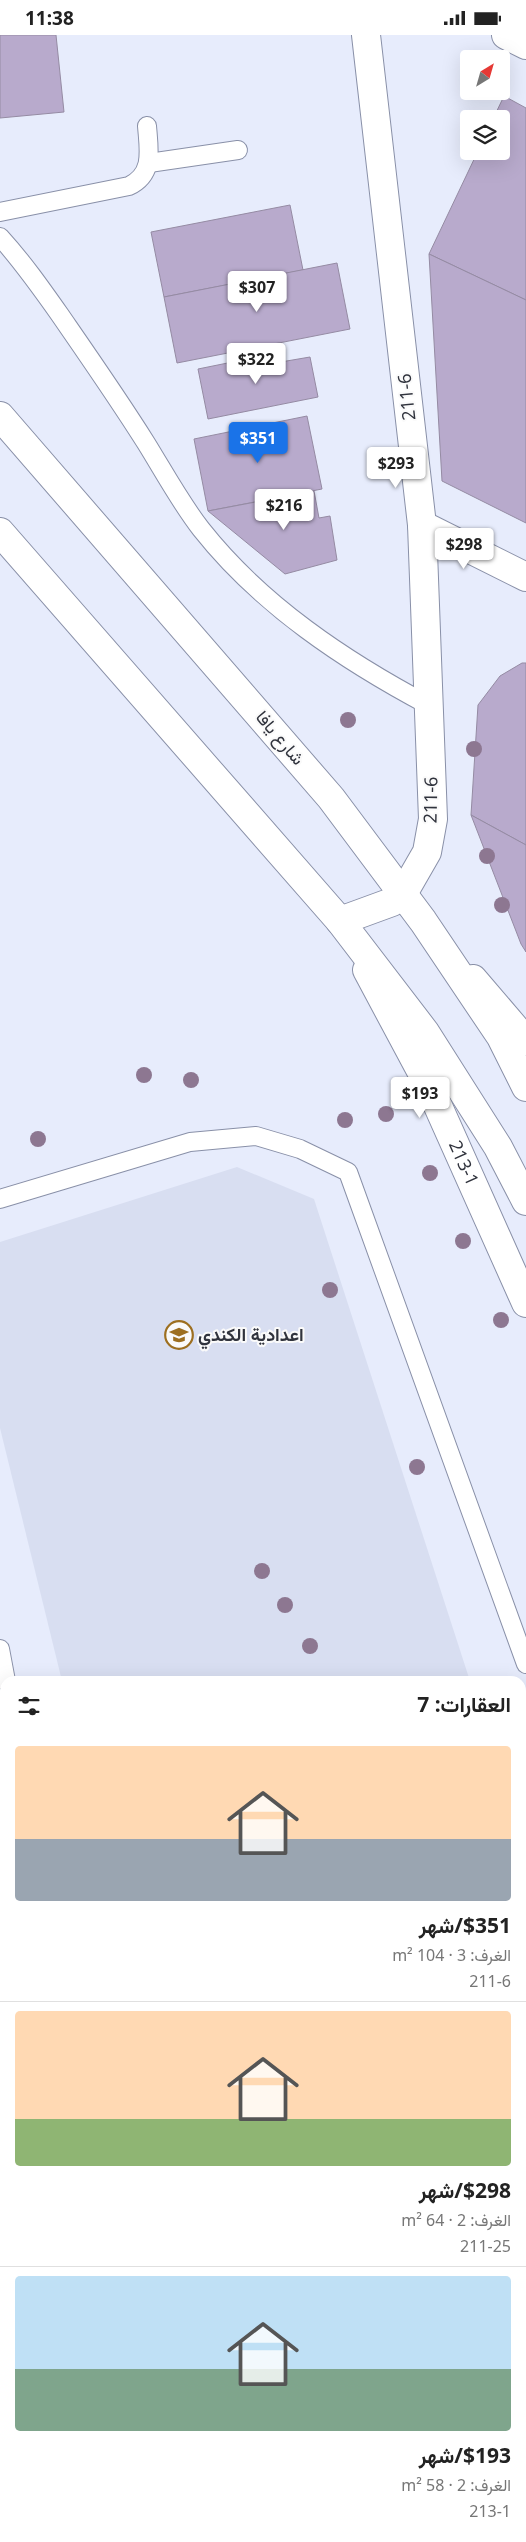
<!DOCTYPE html>
<html lang="ar">
<meta charset="utf-8">
<style>
body{margin:0;font-family:"Noto Sans",Vazirmatn,sans-serif;background:#f2f2f2;color:#222;direction:rtl;height:100vh;display:flex;flex-direction:column;font-size:19px;white-space:nowrap}
*{box-sizing:border-box;margin:0}
p{font-size:16px;color:#767676}
.icon{flex:none;width:28px;height:28px;fill:none;stroke:currentColor;stroke-width:2;stroke-linecap:round;stroke-linejoin:round}
.map{position:relative;flex:1;overflow:hidden;direction:ltr}
.panel{position:absolute;left:0px;top:1641px;width:526px;height:866px;display:flex;flex-direction:column;background:#fff;border-radius:15px 15px 0 0;box-shadow:0 5px 20px #0002;direction:rtl}
.panel>*{flex:none}
.needle{width:32px;rotate:37deg}
.controls{position:absolute;left:460px;top:15px;display:grid;gap:10px}
.controls a{display:grid;place-items:center;width:50px;height:50px;border-radius:5px;background:#fff;box-shadow:0 5px 20px #0002;font-size:25px}
.price{position:absolute;translate:-50% -42px;padding:0 11px;border-radius:5px;background:#fff;color:#222;font-size:16px;line-height:32px;filter:drop-shadow(0 1px 2px #0008)}
.price::after{content:'';position:absolute;left:50%;top:30px;width:15px;height:11px;margin-left:-8px;background:inherit;clip-path:polygon(0 0,100% 0,50% 100%)}
.price.on{background:#1a73e8;color:#fff}
ul{padding:0;list-style:none}
li{display:grid;align-content:center;gap:10px;height:265px;padding:0 15px}
li+li{border-top:1px solid #e0e0e0}
li span{display:grid;place-items:center;height:155px;border-radius:5px;color:#555}
li>.icon{margin-inline-start:auto}
span .icon{width:90px;height:90px;fill:#fffc;stroke-width:1}
li b{font-size:21px}
h2{display:flex;justify-content:space-between;align-items:center;height:60px;padding:0 15px;font-size:21px}
.status{display:flex;justify-content:space-between;align-items:center;height:35px;padding:0 25px;background:#fff;direction:ltr}
.status svg{height:14px;fill:currentColor}
.map>svg:first-child{display:block}
.built{fill:#d8def1}
.water{fill:#82b1b7}
.building{fill:#b8aacc;stroke:#958ba3}
.lines{fill:none;stroke-linecap:round;stroke-linejoin:round}
.lane-casing{stroke:#8990a8;stroke-width:20}
.street-casing{stroke:#8990a8;stroke-width:30}
.secondary-casing{stroke:#8990a8;stroke-width:30}
.highway-casing{stroke:#8990a8;stroke-width:30}
.lane{stroke:#fff;stroke-width:18}
.street{stroke:#fff;stroke-width:28}
.secondary{stroke:#fff;stroke-width:28}
.highway{stroke:#fff;stroke-width:28}
.tree{fill:#8d7791}
.labels{text-anchor:middle;stroke-width:4;stroke-linejoin:round;paint-order:stroke}
.street-label{font-size:18px;fill:#30333d;stroke:#fafafa}
.poi-label{font-size:18px;font-weight:bold;fill:#30333d;stroke:#fafafa;text-anchor:start}
</style>
<div class="status"><b>11:38</b><svg viewBox="0 0 49 12"><path d="M0 12V9h3v3zM5 12V6h3v6zM10 12V3h3v9zM15 12V0h3v12zM26 1h20v11H26zM47 4h2v5h-2z"/></svg></div>
<div class="map">
<svg width="526" height="2507" viewBox="0 0 526 2507">
<rect width="100%" height="100%" fill="#e7ecfc"/>
<!-- built -->
<g class="built">
<polygon points="237,1132 314,1164 470,1646 62,1646 0,1393 0,1207"/>
<polygon points="521,1804 526,1819 526,1934 521,1935"/>
</g>
<!-- water -->
<g class="water">
<path d="M0 1976C9 2012 2 2047 0 2083Z"/>
<polygon points="0,2104 5,2109 5,2259 0,2258"/>
<polygon points="521,2210 526,2211 526,2507 297,2507 296,2503 521,2502"/>
</g>
<!-- building -->
<g class="building">
<polygon points="0,0 56,0 64,77 0,83"/>
<polygon points="504,61 526,73 526,265 429,219 478,116 501,116 501,84 493,84"/>
<polygon points="290,170 303,235 164,262 151,197"/>
<polygon points="429,219 526,265 526,488 442,446"/>
<polygon points="337,228 350,294 177,328 164,262"/>
<polygon points="267,320 269,329 310,322 318,362 208,384 198,334"/>
<polygon points="307,381 322,454 208,476 194,404"/>
<polygon points="314,456 319,483 330,481 337,525 285,539 208,476"/>
<polygon points="522,628 526,628 526,810 471,780 478,670 500,641"/>
<polygon points="471,780 526,810 526,917 521,909"/>
</g>
<g class="lines">
<defs>
<g id="lane">
<polyline points="149,128 238,115"/>
<path d="M0 177 129 151C154 139 149 116 147 91"/>
<path d="M0 202C22 226 41 253 60 280 89 322 119 365 146 408 164 437 180 467 201 494 261 570 345 626 430 671"/>
<polyline points="0,1164 190,1107 256,1101 300,1114 348,1137 526,1629"/>
<polyline points="0,1614 6,1646"/>
<polyline points="0,2394 5,2398"/>
<polyline points="140,2502 146,2507"/>
</g>
<g id="street">
<polyline points="506,0 526,10"/>
<polyline points="422,490 526,542"/>
<polyline points="340,886 392,867 404,857 427,817 433,784 422,490 366,0"/>
</g>
<g id="secondary">
<path id="s1" d="M367 935 429 1051 526 1268"/>
<polyline points="473,944 526,1006"/>
</g>
<g id="highway">
<polyline points="0,381 331,763 423,886 501,1002 526,1052"/>
<polyline points="0,497 340,886 425,997 498,1112 526,1166"/>
</g>
</defs>
<!-- lane casing -->
<use href="#lane" class="lane-casing"/>
<!-- street casing -->
<use href="#street" class="street-casing"/>
<!-- secondary casing -->
<use href="#secondary" class="secondary-casing"/>
<!-- highway casing -->
<use href="#highway" class="highway-casing"/>
<!-- lane -->
<use href="#lane" class="lane"/>
<!-- street -->
<use href="#street" class="street"/>
<!-- secondary -->
<use href="#secondary" class="secondary"/>
<!-- highway -->
<use href="#highway" class="highway"/>
</g>
<!-- trees -->
<g class="tree">
<circle cx="348" cy="685" r="8"/>
<circle cx="474" cy="714" r="8"/>
<circle cx="487" cy="821" r="8"/>
<circle cx="502" cy="870" r="8"/>
<circle cx="144" cy="1040" r="8"/>
<circle cx="191" cy="1045" r="8"/>
<circle cx="386" cy="1079" r="8"/>
<circle cx="345" cy="1085" r="8"/>
<circle cx="38" cy="1104" r="8"/>
<circle cx="430" cy="1138" r="8"/>
<circle cx="463" cy="1206" r="8"/>
<circle cx="330" cy="1255" r="8"/>
<circle cx="501" cy="1285" r="8"/>
<circle cx="417" cy="1432" r="8"/>
<circle cx="262" cy="1536" r="8"/>
<circle cx="285" cy="1570" r="8"/>
<circle cx="310" cy="1611" r="8"/>
</g>
<!-- icons -->
<defs>
<symbol id="school-ring" viewBox="-11 -11 22 22"><circle r="9.5" fill="#fafafa" stroke="#9d6f20" stroke-width="1.5"/><path d="M0-5L7-2L0 1L-7-2ZM-4 1L0 2.5L4 1V4Q0 6-4 4Z" fill="#9d6f20"/></symbol>
</defs>
<g fill-rule="evenodd">
<use href="#school-ring" x="163" y="1284" width="32" height="32"/>
</g>
<g class="labels">
<!-- street labels -->
<g class="street-label">
<text transform="translate(407 362) rotate(-96)" y="6">211-6</text>
<text transform="translate(280 703) rotate(50)" y="6">شارع يافا</text>
<text transform="translate(431 765) rotate(-89)" y="6">211-6</text>
<text dy="6" stroke="none"><textPath href="#s1" startOffset="216">213-1</textPath></text>
</g>
<!-- poi labels -->
<g class="poi-label">
<text x="198" y="1306">اعدادية الكندي</text>
</g>
</g>
</svg>
<div class="controls">
<a><svg class="needle" viewBox="-14 -14 28 28"><path d="M0-13l5 13h-10z" fill="#e53935"/><path d="M0 13l5-13h-10z" fill="#767676"/></svg></a>
<a><svg class="icon" aria-label="layers" viewBox="0 0 24 24"><path d="M12 4l9 5-9 5-9-5zM3 14l9 5 9-5"/></svg></a>
</div>
<b class="price" style="left:257px;top:278px">$307</b>
<b class="price" style="left:256px;top:350px">$322</b>
<b class="price on" style="left:258px;top:429px">$351</b>
<b class="price" style="left:396px;top:454px">$293</b>
<b class="price" style="left:284px;top:496px">$216</b>
<b class="price" style="left:464px;top:535px">$298</b>
<b class="price" style="left:420px;top:1084px">$193</b>
<section class="panel">
<h2>العقارات: 7<svg class="icon" aria-label="filters" viewBox="0 0 24 24"><path d="M4 7h16M4 17h16"/><circle cx="9" cy="7" r="2"/><circle cx="15" cy="17" r="2"/></svg></h2>
<ul>
<li><span style="background:linear-gradient(#ffd9b3 60%,#9aa5b1 0)"><svg class="icon" aria-label="home" viewBox="0 0 24 24"><path d="M3 11l9-7 9 7M6 9v11h12V9"/></svg></span><div><b>$351/شهر</b><p>الغرف: 3 · 104 m²</p><p>211-6</p></div></li>
<li><span style="background:linear-gradient(#ffd9b3 70%,#8fb573 0)"><svg class="icon" aria-label="home" viewBox="0 0 24 24"><path d="M3 11l9-7 9 7M6 9v11h12V9"/></svg></span><div><b>$298/شهر</b><p>الغرف: 2 · 64 m²</p><p>211-25</p></div></li>
<li><span style="background:linear-gradient(#bfe0f5 60%,#7fa58c 0)"><svg class="icon" aria-label="home" viewBox="0 0 24 24"><path d="M3 11l9-7 9 7M6 9v11h12V9"/></svg></span><div><b>$193/شهر</b><p>الغرف: 2 · 58 m²</p><p>213-1</p></div></li>
</ul>
</section>
</div>
